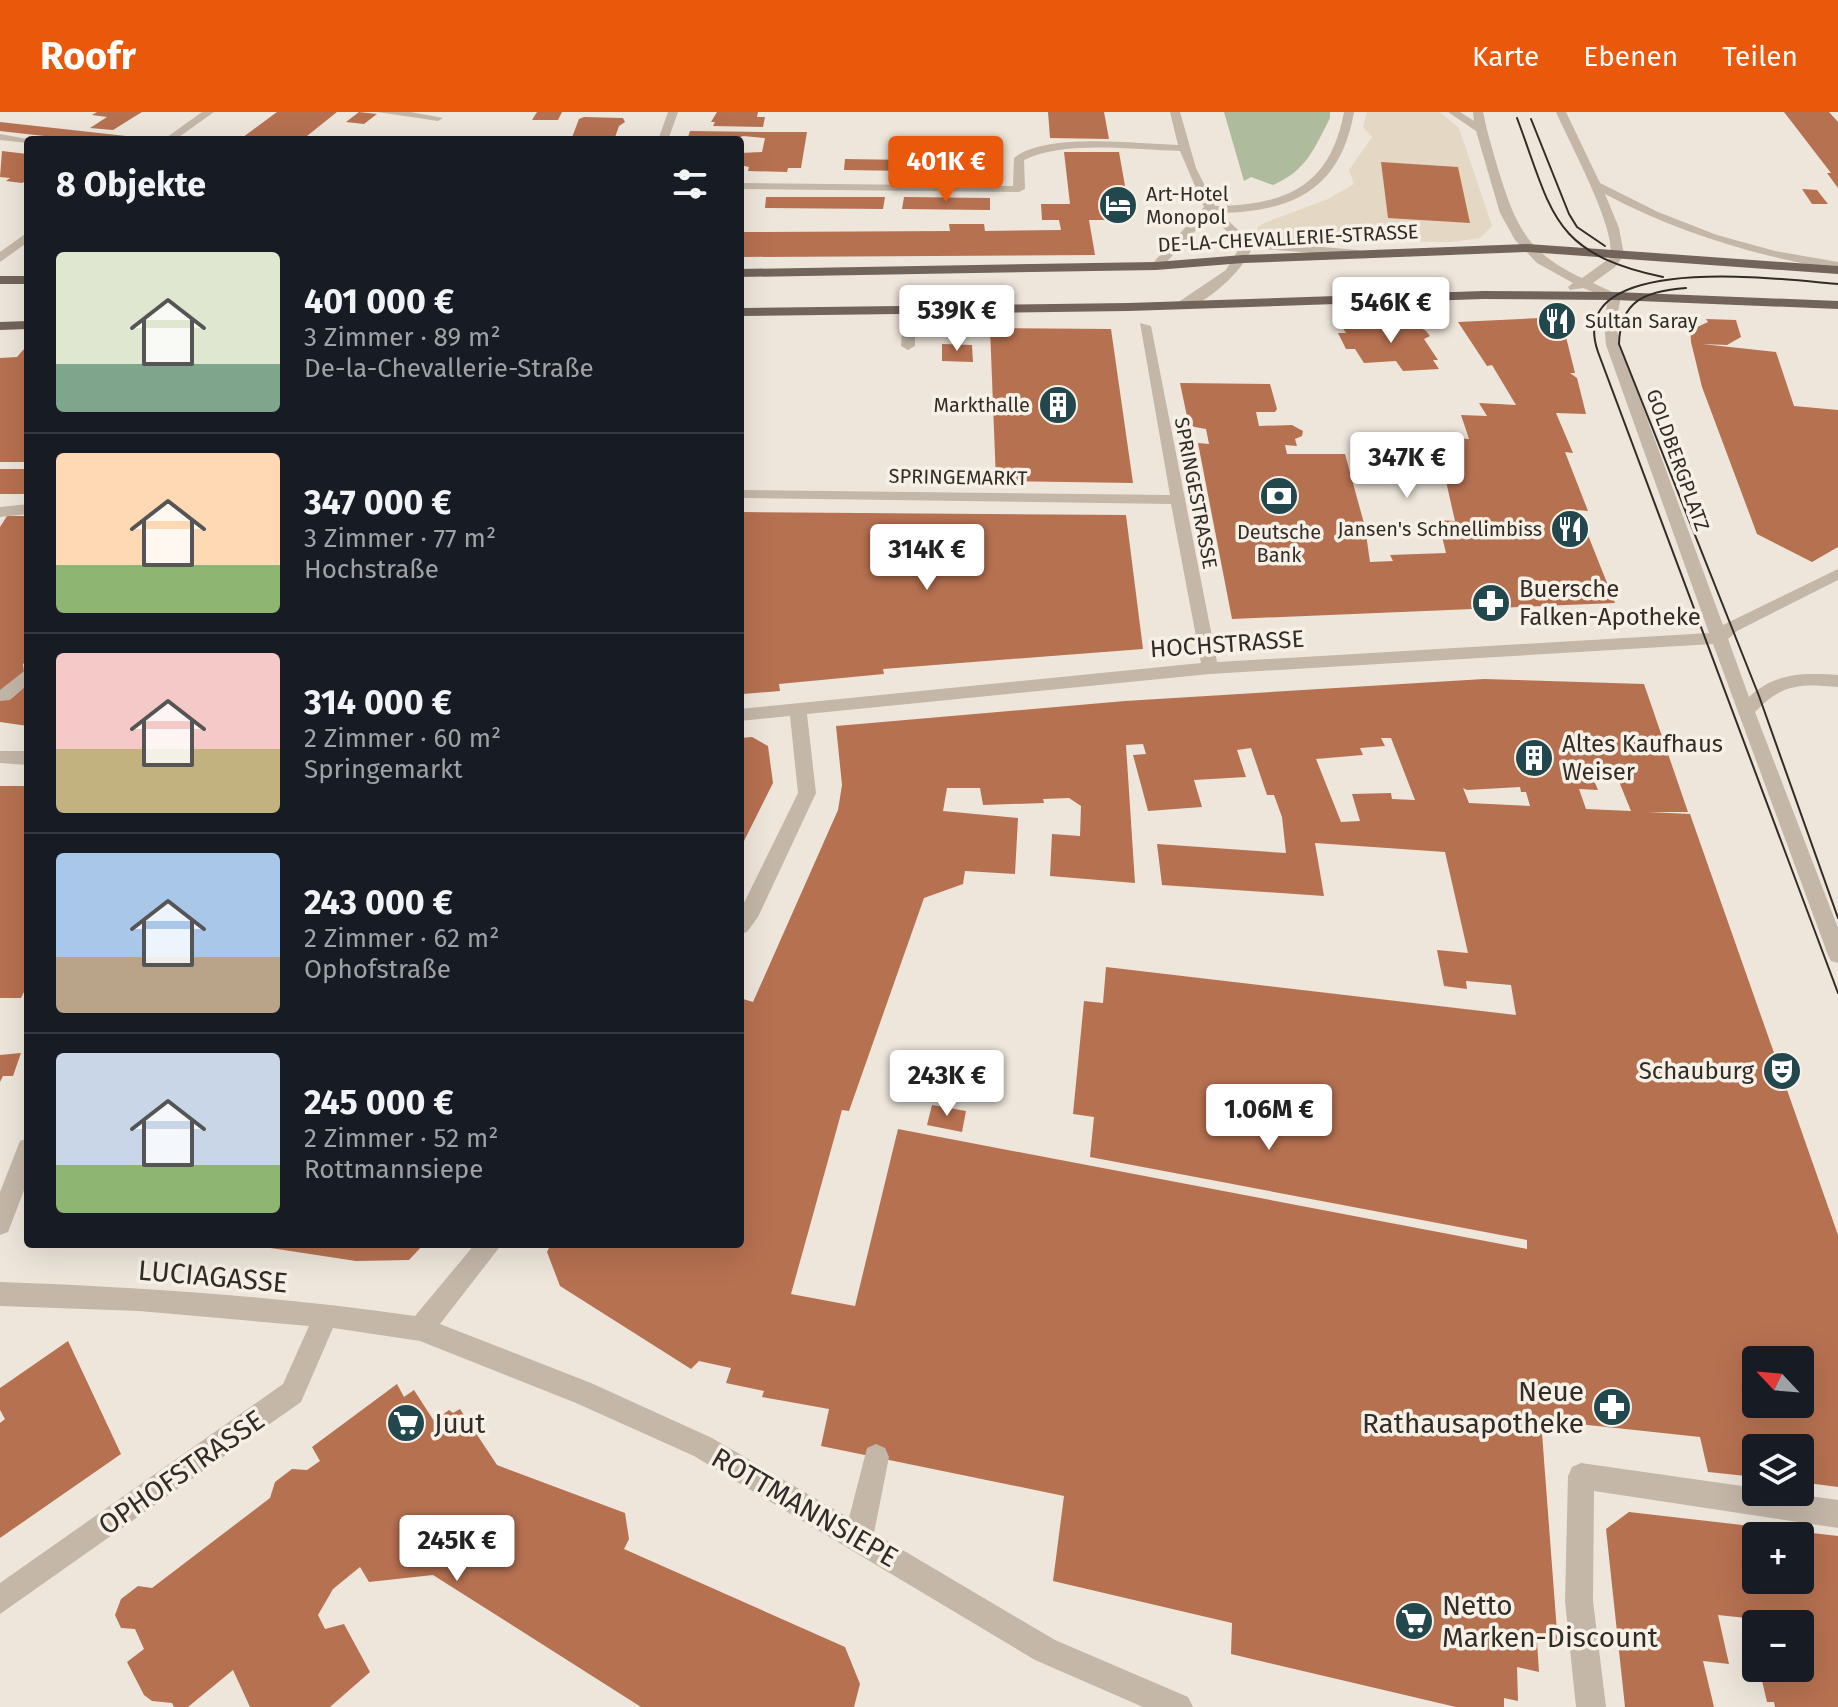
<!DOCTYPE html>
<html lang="de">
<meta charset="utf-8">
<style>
body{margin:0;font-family:"Fira Sans",sans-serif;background:#20242c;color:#f1f3f6;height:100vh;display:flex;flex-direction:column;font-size:30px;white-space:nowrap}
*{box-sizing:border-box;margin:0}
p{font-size:26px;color:#9ea1a6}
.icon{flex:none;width:44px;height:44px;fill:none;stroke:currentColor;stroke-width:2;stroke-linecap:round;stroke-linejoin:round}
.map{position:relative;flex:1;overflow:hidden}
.sheet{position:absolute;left:24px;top:24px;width:720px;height:1112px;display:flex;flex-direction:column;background:#171b24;border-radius:8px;box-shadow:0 8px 32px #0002}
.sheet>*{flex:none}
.needle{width:52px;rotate:296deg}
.controls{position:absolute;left:1742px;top:1234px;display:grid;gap:16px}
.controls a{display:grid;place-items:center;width:72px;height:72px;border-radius:8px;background:#171b24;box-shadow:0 8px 32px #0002;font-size:40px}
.price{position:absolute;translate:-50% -68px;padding:0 18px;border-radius:8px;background:#fff;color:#222;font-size:26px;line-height:52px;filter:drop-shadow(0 2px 4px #0008)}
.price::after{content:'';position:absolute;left:50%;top:48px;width:24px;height:18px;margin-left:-12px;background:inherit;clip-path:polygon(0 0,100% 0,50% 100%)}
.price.selected{background:#ea580c;color:#fff}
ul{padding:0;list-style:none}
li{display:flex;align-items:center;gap:24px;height:200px;padding:0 32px}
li+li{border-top:2px solid #363941}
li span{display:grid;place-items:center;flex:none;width:224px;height:160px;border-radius:8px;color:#555}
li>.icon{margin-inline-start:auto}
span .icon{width:96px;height:96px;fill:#fffc;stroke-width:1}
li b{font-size:34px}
h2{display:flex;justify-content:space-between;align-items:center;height:96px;padding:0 32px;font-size:34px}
header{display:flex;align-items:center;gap:48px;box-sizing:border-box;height:112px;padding:0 40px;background:#ea580c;color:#fff}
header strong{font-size:38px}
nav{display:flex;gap:44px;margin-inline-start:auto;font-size:28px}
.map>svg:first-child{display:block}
.green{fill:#aebb9d}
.plaza{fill:#e4d8c4}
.building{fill:#b67151;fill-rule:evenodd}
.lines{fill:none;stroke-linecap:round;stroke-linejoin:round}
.minor{fill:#c4b7a8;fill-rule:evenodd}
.major{fill:#72645a;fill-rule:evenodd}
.tram{stroke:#322c27;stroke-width:2}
.labels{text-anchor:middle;stroke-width:7;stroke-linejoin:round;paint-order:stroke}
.far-poi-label{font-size:20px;fill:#322c27;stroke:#f6f0e6;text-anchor:start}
.far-street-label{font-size:20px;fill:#322c27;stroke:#f6f0e6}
.poi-label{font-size:24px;fill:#322c27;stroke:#f6f0e6;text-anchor:start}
.street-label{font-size:24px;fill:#322c27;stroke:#f6f0e6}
.near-street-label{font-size:28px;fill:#322c27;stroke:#f6f0e6}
.near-poi-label{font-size:28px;fill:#322c27;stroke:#f6f0e6;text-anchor:start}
</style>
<header>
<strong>Roofr</strong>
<nav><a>Karte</a><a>Ebenen</a><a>Teilen</a></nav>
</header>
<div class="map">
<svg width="1838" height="1595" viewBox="0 0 1838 1595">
<rect width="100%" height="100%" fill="#eee6db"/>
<!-- green -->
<path class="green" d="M1224 0H1330V6C1314 37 1306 59 1273 73L1251 65 1244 69Z"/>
<!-- plaza -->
<polygon class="plaza" points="1367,0 1440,0 1459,16 1492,114 1480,126 1453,130 1273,128 1256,122 1258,115 1264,111 1328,87 1354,72 1349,58 1372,25 1363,15"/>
<!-- building -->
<g class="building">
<polygon points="97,0 142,0 113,18 90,16 107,5 92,3"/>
<polygon points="277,0 337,0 302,28 239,28"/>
<polygon points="359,0 377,2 364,12 346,10"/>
<polygon points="537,0 562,0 558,8 532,8"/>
<polygon points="717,0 758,0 757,5 765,5 763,15 713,14 715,10 711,10"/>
<polygon points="1048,0 1104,0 1109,27 1050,26"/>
<polygon points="1784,0 1829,0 1838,10 1838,76 1827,61 1831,61"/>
<polygon points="584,5 623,6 625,10 619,14 614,28 571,28 579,7"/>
<polygon points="0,10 126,24 120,28 79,28 0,19"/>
<polygon points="690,19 766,20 807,20 801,56 788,56 787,60 748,59 749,55 740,53 740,41 762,40 765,26 743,24 735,28 687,28"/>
<polygon points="2,39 27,42 28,68 22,71 6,69 10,66 0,65"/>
<polygon points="1064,40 1119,40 1131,108 1089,108 1095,143 740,145 740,120 950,119 949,112 984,112 985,119 1061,118 1059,108 1042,108 1041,92 1070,92"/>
<polygon points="845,47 909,48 909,59 844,58"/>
<polygon points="1381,50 1458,55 1470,111 1388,106"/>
<polygon points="1802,77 1817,78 1828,92 1812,92"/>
<polygon points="766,85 885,85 883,97 765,96"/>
<polygon points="904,85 990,86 990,98 902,97"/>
<polygon points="1561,205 1575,261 1570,261 1577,266 1586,302 1556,301 1573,341 1565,340 1588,399 1578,398 1615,491 1232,507 1198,331 1209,332 1206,317 1189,314 1180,271 1270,272 1277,297 1275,300 1256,300 1259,314 1292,313 1303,319 1302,324 1295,327 1297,334 1285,333 1287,342 1345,342 1365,415 1370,450 1393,449 1390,443 1446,441 1438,408 1455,409 1436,325 1469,327 1461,303 1487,304 1479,291 1516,293 1492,253 1487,254 1458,210"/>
<polygon points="1706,207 1736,208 1741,225 1727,233 1702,232 1776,240 1794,294 1838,298 1838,435 1812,450 1757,422 1702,275 1691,230 1690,214 1695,216 1708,210"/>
<polygon points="1388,208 1391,213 1414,212 1426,219 1430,224 1424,227 1438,248 1433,248 1439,257 1403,259 1396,249 1364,251 1355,237 1346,237 1338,221 1346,221 1343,216 1366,214 1363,210"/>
<polygon points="990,216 1111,217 1133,371 996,369"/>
<polygon points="942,232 972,233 973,250 942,249"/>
<polygon points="24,237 28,237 28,350 0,350 0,246 17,245"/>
<rect x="0" y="357" width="28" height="25"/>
<polygon points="740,400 1126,403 1143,537 883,557 884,562 779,572 780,579 743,582 740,575"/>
<polygon points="7,404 28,404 28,548 23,552 24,560 0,580 0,415"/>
<path d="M1484 567 1644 572 1688 700H1648L1690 702 1838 1123V1375L1800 1370V1336H1756V1365L1708 1360 1700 1325 1541 1308 1558 1533 1537 1529 1539 1560 1517 1555 1518 1589 1504 1586V1595H1456L1231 1542 1232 1511 1053 1469 1064 1384 821 1334 829 1297 762 1285 764 1279 726 1271 731 1256 699 1249 691 1257 560 1174 547 1140 551 1132H740V894L743 887 753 890 838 698 842 673 836 614 1125 589ZM1381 626H1391L1415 688 1392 687 1391 681 1352 682 1360 709 1341 710 1316 647 1363 643 1360 636 1385 634ZM1143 632 1146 642 1133 643 1148 699 1202 695 1194 668 1246 665 1237 638 1251 636 1267 683H1274L1282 705 1286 741 1157 732 1162 773 1324 784 1315 731 1445 740 1468 841 1437 838 1444 874 1467 877 1466 869 1511 873 1516 903 1106 855 1103 891 1084 889 1073 1002 1094 1005 1090 1045 1527 1128V1137L898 1017 855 1194 791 1182 842 998 849 999 924 786 963 772 965 759 1015 762 1018 706 943 699 947 676H980L983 693 1044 691 1043 687 1069 686 1081 694 1080 724 1052 722 1050 764 1135 771 1126 633ZM1593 666 1618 667 1631 699 1586 697 1579 677 1598 678ZM1520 675 1521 680H1526L1530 694 1469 691 1463 676 1467 678ZM1756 1248H1800V1292H1756Z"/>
<polygon points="28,572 28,614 0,610 0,583 13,585"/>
<polygon points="752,625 768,634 773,671 740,737 740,626"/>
<polygon points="0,674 28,674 28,872 21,886 0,886"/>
<polygon points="21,941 13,964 3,964 0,970 0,943"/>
<polygon points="932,993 966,999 962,1020 927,1013"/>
<polygon points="245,1132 424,1132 409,1148 356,1149"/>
<polygon points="68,1229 121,1342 0,1426 0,1311 5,1307 0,1298 0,1276"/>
<polygon points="397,1272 404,1285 414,1278 434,1309 449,1298 453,1301 460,1297 497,1353 625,1401 629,1427 624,1437 845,1535 860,1572 854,1595 641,1595 433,1463 369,1470 360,1455 333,1477 318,1503 325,1517 344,1512 370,1560 330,1595 250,1595 233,1558 188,1595 174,1595 172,1591 152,1589 144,1583 127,1550 144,1537 135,1517 121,1516 115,1503 121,1487 138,1474 152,1476 270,1386 275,1370 292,1357 307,1358 320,1349 312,1335"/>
<path d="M1629 1400 1838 1424V1595H1775L1774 1590H1767L1759 1556H1800V1512H1756L1755 1541 1746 1506 1718 1503 1729 1552 1703 1549 1714 1595H1625L1606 1417ZM1756 1424H1800V1468H1756Z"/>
</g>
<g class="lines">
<!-- minor -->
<g class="minor">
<polygon points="202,0 214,0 175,28 163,28"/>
<polygon points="377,0 411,0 443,6 438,9"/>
<polygon points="668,0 678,0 668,28 658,28"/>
<path d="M1170 0H1180L1196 56 1215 94C1286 93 1330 75 1344 0H1354C1341 76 1294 100 1220 101L1250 129 1358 138 1364 142 1362 145 1252 136C1244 158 1201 199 1177 197V191L1226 158 1241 133 1210 103 1160 157 1150 154 1204 95 1180 39C1134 38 1066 28 1024 48L1025 77 1019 80 740 77V71L1013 74 1014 46C1047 20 1136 32 1178 33Z"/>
<path d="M1448 0H1460L1474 9 1473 0H1483C1487 20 1493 40 1499 60 1516 115 1528 141 1582 166L1610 146C1618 119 1569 30 1556 0H1566L1600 71 1658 100 1717 123 1775 139 1838 150V158C1756 144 1678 121 1605 82L1619 116 1624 143 1615 155 1593 171 1621 184 1616 211 1620 233 1723 513 1838 457V468L1737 519 1728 527 1749 585C1776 560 1804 561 1838 563V575C1800 572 1783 571 1755 600L1838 816V851L1831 849 1828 843 1713 532 1210 562 807 602 816 681 758 805 747 820 740 822V799L798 681 790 604 740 609V597L1201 551 1171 392 740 386V378L1170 383 1140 211 1151 214 1217 550 1709 521 1606 233 1604 211 1608 186 1583 176 1570 178 1568 175 1573 171 1537 151 1515 128 1500 101 1476 19Z"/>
<polygon points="0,22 33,28 28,28 28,31 0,28"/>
<polygon points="28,120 28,130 0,150 0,140"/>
<polygon points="909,195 915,199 915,234 908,238 901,234 903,199"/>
<polygon points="28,392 28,402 0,405 0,395"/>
<polygon points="28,556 28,572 10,588 0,589 0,578"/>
<polygon points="0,639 28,639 28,653 0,651"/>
<polygon points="28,1026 28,1068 8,1120 0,1123 0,1080 20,1029"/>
<path d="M475 1132H502L440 1212 591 1271 712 1326 849 1406 867 1336 876 1332 885 1336 889 1345 874 1421 1055 1528 1188 1585 1193 1595H1143L1035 1548 694 1344 576 1291 420 1229 333 1216 301 1290 0 1502V1471L283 1272 309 1214 139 1199 0 1194V1170C139 1175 277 1184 415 1204Z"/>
<polygon points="1581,1351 1756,1376 1756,1380 1781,1380 1838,1388 1838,1416 1594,1379 1593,1489 1606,1595 1576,1595 1565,1489 1568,1364 1572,1355"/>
</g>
<!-- major -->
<g class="major">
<polygon points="1528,132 1838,154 1838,162 1528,140 1243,151 1156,158 740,165 740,157 1156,150 1243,143"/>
<rect x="0" y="164" width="28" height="8"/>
<polygon points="1483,179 1615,180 1838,189 1838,197 1615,188 1483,187 1128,199 740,204 740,196 1128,191"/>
<polygon points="28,209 28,217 0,218 0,210"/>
</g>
<!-- tram -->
<g class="tram">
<path d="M1517 6C1553 102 1551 141 1663 165"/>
<polyline points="1531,7 1569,102 1577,115 1605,134"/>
<path d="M1838 172C1786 168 1562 137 1598 240L1838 881"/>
<path d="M1686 176C1646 179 1620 188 1619 232L1759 584 1838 806"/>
</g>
</g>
<!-- icons -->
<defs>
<symbol id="hotel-disc" viewBox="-11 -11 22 22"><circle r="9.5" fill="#22484e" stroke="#f6f0e6"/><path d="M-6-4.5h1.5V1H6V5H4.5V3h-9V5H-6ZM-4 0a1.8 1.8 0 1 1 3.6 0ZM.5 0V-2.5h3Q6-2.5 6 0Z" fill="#fff"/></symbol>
<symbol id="restaurant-disc" viewBox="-11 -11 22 22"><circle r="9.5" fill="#22484e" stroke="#f6f0e6"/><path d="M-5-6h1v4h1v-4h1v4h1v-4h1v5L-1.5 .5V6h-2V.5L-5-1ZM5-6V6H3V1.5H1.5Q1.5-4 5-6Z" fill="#fff"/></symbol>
<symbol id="building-disc" viewBox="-11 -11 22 22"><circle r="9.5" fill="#22484e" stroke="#f6f0e6"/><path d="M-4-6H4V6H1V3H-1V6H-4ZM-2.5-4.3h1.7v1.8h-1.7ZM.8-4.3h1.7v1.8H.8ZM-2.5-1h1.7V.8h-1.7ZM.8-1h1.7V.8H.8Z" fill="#fff"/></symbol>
<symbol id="bank-disc" viewBox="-11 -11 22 22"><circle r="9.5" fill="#22484e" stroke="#f6f0e6"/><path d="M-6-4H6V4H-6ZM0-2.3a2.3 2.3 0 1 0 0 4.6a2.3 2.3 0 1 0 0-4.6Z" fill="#fff"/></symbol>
<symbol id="pharmacy-disc" viewBox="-11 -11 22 22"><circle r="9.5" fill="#22484e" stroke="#f6f0e6"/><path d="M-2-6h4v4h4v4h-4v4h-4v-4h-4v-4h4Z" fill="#fff"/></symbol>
<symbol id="theatre-disc" viewBox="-11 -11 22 22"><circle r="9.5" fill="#22484e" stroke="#f6f0e6"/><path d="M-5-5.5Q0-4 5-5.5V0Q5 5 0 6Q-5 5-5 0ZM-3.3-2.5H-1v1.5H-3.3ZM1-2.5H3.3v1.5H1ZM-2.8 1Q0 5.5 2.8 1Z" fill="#fff"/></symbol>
<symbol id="supermarket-disc" viewBox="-11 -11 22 22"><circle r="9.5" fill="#22484e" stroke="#f6f0e6"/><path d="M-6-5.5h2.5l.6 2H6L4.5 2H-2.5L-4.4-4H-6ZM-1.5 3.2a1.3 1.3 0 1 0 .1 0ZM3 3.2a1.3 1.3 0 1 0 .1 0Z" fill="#fff"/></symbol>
</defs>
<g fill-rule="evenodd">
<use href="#hotel-disc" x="1096" y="71" width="44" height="44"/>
<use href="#restaurant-disc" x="1535" y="187" width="44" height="44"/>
<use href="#building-disc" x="1036" y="271" width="44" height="44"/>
<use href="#bank-disc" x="1257" y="362" width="44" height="44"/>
<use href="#restaurant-disc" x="1548" y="395" width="44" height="44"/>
<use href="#pharmacy-disc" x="1469" y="469" width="44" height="44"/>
<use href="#building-disc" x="1512" y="624" width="44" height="44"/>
<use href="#theatre-disc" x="1760" y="937" width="44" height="44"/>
<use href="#pharmacy-disc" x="1590" y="1273" width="44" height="44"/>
<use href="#supermarket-disc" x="384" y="1289" width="44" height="44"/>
<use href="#supermarket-disc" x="1392" y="1487" width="44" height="44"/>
</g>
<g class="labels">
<!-- far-poi labels -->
<g class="far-poi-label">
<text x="1146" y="89">Art-Hotel<tspan x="1146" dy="23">Monopol</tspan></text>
<text x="1585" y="216">Sultan Saray</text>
<text x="1030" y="300" text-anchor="end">Markthalle</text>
<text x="1542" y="424" text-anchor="end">Jansen's Schnellimbiss</text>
<text x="1279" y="427" text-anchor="middle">Deutsche<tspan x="1279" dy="23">Bank</tspan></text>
</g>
<!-- far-street labels -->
<g class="far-street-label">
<text transform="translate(1288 126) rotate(-3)" y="7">DE-LA-CHEVALLERIE-STRASSE</text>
<text transform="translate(1678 348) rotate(70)" y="7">GOLDBERGPLATZ</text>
<text transform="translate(958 365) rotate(1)" y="7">SPRINGEMARKT</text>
<text transform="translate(1196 381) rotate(79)" y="7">SPRINGESTRASSE</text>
</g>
<!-- poi labels -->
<g class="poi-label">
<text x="1519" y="485">Buersche<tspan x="1519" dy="28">Falken-Apotheke</tspan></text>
<text x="1562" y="640">Altes Kaufhaus<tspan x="1562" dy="28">Weiser</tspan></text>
<text x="1754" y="967" text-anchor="end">Schauburg</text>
</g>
<!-- street labels -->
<g class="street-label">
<text transform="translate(1227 532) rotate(-4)" y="8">HOCHSTRASSE</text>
</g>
<!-- near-street labels -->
<g class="near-street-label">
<text transform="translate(213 1164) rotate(5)" y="10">LUCIAGASSE</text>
<text transform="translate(181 1360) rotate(-35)" y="10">OPHOFSTRASSE</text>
<text transform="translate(805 1395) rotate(30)" y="10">ROTTMANNSIEPE</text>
</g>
<!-- near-poi labels -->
<g class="near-poi-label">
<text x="1584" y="1289" text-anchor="end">Neue<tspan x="1584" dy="32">Rathausapotheke</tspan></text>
<text x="434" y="1321">Juut</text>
<text x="1442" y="1503">Netto<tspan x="1442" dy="32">Marken-Discount</tspan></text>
</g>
</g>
</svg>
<div class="controls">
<a><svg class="needle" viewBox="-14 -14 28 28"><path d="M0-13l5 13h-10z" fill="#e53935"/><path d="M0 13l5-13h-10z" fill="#9ea1a6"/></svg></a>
<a><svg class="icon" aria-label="layers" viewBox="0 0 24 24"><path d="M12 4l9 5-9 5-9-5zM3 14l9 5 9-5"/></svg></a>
<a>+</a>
<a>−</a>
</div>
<b class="price selected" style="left:946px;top:92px">401K €</b>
<b class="price" style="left:1391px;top:233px">546K €</b>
<b class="price" style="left:957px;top:241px">539K €</b>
<b class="price" style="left:1407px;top:388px">347K €</b>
<b class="price" style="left:927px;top:480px">314K €</b>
<b class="price" style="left:947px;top:1006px">243K €</b>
<b class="price" style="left:1269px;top:1040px">1.06M €</b>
<b class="price" style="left:457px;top:1471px">245K €</b>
<section class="sheet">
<h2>8 Objekte<svg class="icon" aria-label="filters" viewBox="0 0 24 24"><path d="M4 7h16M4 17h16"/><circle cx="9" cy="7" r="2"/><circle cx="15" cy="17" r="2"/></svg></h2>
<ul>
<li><span style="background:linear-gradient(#dfe7d0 70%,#7fa58c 0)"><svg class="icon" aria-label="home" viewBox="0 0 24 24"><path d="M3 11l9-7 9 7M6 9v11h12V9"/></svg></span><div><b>401 000 €</b><p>3 Zimmer · 89 m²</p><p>De-la-Chevallerie-Straße</p></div></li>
<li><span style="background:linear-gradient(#ffd9b3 70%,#8fb573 0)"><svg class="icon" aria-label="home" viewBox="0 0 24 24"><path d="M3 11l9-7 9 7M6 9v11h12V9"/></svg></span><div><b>347 000 €</b><p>3 Zimmer · 77 m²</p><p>Hochstraße</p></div></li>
<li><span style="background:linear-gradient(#f6c9c9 60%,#c2b280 0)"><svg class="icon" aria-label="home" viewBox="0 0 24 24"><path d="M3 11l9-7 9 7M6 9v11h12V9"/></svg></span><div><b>314 000 €</b><p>2 Zimmer · 60 m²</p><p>Springemarkt</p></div></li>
<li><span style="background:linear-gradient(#a9c7e8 65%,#b9a48a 0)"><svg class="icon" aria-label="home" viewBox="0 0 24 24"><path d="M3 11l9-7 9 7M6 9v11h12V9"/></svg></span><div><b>243 000 €</b><p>2 Zimmer · 62 m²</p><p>Ophofstraße</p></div></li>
<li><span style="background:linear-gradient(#c9d6e8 70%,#8fb573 0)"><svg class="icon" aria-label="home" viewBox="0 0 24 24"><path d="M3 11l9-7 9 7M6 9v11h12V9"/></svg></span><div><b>245 000 €</b><p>2 Zimmer · 52 m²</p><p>Rottmannsiepe</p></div></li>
</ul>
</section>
</div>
